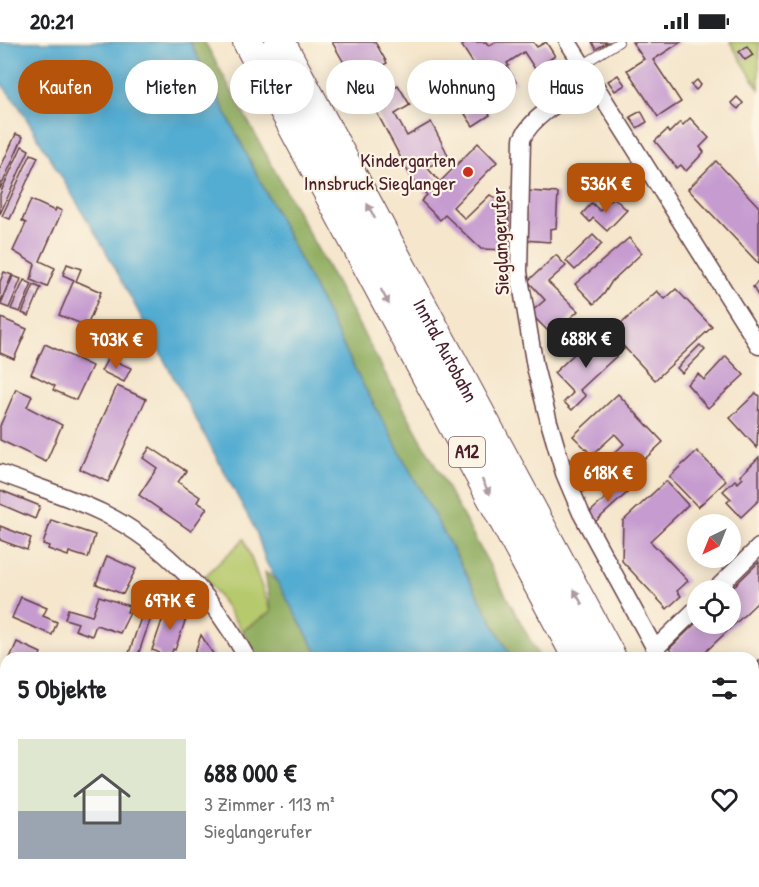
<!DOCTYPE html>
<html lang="de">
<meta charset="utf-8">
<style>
body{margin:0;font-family:"Patrick Hand",sans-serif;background:#f2f2f2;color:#202124;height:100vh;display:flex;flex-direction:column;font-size:22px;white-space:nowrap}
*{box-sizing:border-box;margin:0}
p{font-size:20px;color:#757577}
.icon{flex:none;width:33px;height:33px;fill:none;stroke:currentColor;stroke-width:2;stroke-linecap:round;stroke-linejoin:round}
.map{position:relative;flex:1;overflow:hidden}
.drawer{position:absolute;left:0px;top:610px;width:759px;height:236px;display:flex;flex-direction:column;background:#fff;border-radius:18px 18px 0 0;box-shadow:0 3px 15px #0003}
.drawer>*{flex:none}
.banner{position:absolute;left:18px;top:18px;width:723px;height:54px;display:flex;gap:12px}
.needle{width:39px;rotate:223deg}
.tools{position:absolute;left:687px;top:472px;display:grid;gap:12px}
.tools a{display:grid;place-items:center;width:54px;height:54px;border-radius:50%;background:#fff;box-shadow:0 3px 15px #0003;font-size:30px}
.price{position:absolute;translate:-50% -51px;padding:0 14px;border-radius:12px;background:#b45309;color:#fff;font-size:20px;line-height:39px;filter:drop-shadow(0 2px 3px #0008)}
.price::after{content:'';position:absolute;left:50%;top:36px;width:18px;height:14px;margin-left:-9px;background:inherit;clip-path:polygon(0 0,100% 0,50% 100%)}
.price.current{background:#222;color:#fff}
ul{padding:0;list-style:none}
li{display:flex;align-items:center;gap:18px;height:150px;padding:0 18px}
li+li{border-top:2px solid #e0e0e0}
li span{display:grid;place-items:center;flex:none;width:168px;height:120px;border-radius:0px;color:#555}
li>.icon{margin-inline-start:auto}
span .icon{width:72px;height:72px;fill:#fffc;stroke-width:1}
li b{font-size:26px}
h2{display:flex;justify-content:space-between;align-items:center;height:72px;padding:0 18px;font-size:26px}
.tag{padding:0 21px;border-radius:27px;background:#fff;box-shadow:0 3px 15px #0003;font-size:21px;line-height:54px}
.tag.current{background:#b45309;color:#fff}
.status{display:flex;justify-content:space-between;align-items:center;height:42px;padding:0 30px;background:#fff;direction:ltr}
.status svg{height:16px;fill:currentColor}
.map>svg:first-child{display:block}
.green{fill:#b6c96c;stroke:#80744c;stroke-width:1.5}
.forest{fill:#90ad60;stroke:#6d6646;stroke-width:1.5}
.water{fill:#53acd1;stroke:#4e667e;stroke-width:1.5}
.building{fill:#c69bd0}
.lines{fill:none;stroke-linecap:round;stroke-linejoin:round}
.lane-casing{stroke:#643d43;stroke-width:10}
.street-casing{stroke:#643d43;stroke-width:19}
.highway-casing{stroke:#643d43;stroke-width:32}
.lane{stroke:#fff;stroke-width:8}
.street{stroke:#fff;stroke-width:16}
.highway{stroke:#fff;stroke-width:30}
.oneway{fill:#ae9aa0}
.poi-dot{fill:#c8321e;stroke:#fcf5e5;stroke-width:2}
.labels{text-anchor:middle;stroke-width:4.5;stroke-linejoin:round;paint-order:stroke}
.shield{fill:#fcf5e5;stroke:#7f5f63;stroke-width:1.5}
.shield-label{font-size:18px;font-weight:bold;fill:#4a1f2b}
.poi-label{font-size:20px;fill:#4a1f2b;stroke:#fcf5e5;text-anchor:end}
.street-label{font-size:20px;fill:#4a1f2b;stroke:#fcf5e5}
</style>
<div class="status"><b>20:21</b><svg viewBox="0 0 49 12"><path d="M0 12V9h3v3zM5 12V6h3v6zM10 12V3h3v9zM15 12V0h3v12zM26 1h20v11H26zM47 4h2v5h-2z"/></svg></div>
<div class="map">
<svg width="759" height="845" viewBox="0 0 759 845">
<rect width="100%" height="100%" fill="#fcf5e5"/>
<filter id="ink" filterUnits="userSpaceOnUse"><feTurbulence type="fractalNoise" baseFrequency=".0167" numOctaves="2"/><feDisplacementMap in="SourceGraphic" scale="12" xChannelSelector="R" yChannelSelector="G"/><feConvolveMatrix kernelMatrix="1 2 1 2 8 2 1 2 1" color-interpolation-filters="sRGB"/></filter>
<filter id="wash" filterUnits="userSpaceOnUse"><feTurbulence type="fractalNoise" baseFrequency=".008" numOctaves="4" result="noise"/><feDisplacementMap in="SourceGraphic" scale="24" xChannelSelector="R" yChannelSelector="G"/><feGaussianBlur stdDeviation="1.35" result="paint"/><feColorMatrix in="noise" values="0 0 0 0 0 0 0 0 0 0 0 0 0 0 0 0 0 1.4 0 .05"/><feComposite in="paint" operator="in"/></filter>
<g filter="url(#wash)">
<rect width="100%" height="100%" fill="#f5e6cc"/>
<!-- green -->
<g class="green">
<polygon points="730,0 759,0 759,47"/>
<polygon points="244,497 271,570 242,589 205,534"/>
</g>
<!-- forest -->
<g class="forest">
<polygon points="190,0 204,0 207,4 540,616 512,616 360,337"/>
<polygon points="265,530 278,540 320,616 258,616 242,589 271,570"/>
<polygon points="635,840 663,840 666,845 638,845"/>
</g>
<!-- water -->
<g class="water">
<polygon points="0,0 190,0 360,337 512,616 320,616 266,520 256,489 103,204 19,64 0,40"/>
<polygon points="441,840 635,840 638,845 444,845"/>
</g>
<g id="blocks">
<!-- building -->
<g class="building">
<polygon points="332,0 375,0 387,21 371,30 383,51 398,43 410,63 395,72 407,94 431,80 445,107 448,114 430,124 426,117 422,120 440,140 478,101 497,120 453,165 465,177 490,153 509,162 508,208 481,207 445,173 440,178 421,159 427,153 412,137 359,37 355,40"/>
<polygon points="467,0 486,0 489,4 495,0 533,0 537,5 546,0 555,14 535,27 524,10 507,21 509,24 507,25 516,40 494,54 462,4"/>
<polygon points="592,0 608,0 596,7"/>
<polygon points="632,0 681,0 653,18 681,60 658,75 627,28 644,17"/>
<polygon points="747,4 753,13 745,18 739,10"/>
<polygon points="618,33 625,43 615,49 608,39"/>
<polygon points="697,38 701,43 696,48 691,43"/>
<polygon points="737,55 743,61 738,67 731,61"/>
<polygon points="482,62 490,73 473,84 465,72"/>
<polygon points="641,69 647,80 637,86 630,75"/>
<polygon points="690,76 709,96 700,105 704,110 686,129 681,123 677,126 655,99 667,88 669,91 680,80 683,83"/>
<polygon points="16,92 23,95 0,147 0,127"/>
<polygon points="22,104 29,108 0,172 0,152"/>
<polygon points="31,112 38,115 10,177 2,174"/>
<polygon points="716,119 759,165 759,222 688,147"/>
<polygon points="527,149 558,151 556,186 550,187 550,200 524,198"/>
<polygon points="613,155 627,168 607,189 593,176 590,180 582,172 592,161 600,169"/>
<polygon points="31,158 55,169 56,166 62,169 40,219 55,226 47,245 31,238 35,222 13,209 26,181 22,179"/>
<polygon points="593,193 602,202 575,228 566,219"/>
<polygon points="629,196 642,211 612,239 604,252 594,262 575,242"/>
<polygon points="556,213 566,224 548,240 578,269 552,293 530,271 545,258 528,239"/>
<polygon points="67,222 81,227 76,239 101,250 87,284 59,273 74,238 63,233"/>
<polygon points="4,230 12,233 0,261 0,240"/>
<polygon points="13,234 21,237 9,266 1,263"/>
<polygon points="24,238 32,242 20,270 11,267"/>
<polygon points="759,239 759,256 753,245"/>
<polygon points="34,243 41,246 29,274 22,271"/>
<polygon points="676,247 712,285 655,338 611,291 657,249 665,257"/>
<polygon points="1,276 27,287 14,317 0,311"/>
<polygon points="613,295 624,307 580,348 586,354 572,368 564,360 573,351 554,331 586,301 595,311"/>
<polygon points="45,302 92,324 76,358 53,348 55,344 31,332"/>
<polygon points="700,303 705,308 682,331 677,326"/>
<polygon points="726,314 744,333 708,366 687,342 698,332 704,338"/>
<polygon points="108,316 131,326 124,340 101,329"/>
<polygon points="117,344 146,357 108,440 80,427"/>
<polygon points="16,347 32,354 27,365 62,383 46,420 0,398 0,384"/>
<polygon points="756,351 759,354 757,406 730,376"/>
<polygon points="618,352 663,400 619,441 602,423 624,402 615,392 592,413 573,394"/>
<polygon points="150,405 186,429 178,440 200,455 197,460 207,466 191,489 139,453 157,426 143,416"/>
<polygon points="697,409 726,439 698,465 669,435"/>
<polygon points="759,415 759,458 741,475 727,460 731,457 723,449 735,438 738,441 743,436 740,434"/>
<polygon points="593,423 602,432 583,450 575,440"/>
<polygon points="666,439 688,463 650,499 688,539 677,549 681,554 667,567 622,519 623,479"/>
<polygon points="620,443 628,450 595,480 588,472"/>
<polygon points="0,448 40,464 35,477 0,462"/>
<polygon points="51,478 95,493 88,516 69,510 68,514 48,507 49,504 43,502"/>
<polygon points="0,484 31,496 27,508 0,498"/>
<polygon points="107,514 136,527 123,552 96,542"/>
<polygon points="759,520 759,559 699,616 679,616 669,607 698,579 698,582 730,582 730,548"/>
<polygon points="149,552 158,555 137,616 134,616 128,614"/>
<polygon points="99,554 129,564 127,570 130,571 120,591 96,583 92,594 75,588 78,581 65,577 68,567 92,574"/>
<polygon points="21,555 47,566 43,574 57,580 52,593 12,576"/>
<polygon points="176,561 188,571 175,608 173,607 170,616 160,616 158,610 152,608 167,564 174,566"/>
<polygon points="201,593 215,615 214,616 193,616"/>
<polygon points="17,600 41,611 39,616 10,616"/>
<polygon points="759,618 759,656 753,661 753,624"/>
<polygon points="0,734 6,737 4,765 0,763"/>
<polygon points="6,812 6,840 11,840 9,845 0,845 5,834 0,832 0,828"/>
<polygon points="51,840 74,840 72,845 50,845"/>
<polygon points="172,840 191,840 197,842 196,845 171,845"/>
<polygon points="251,840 270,840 270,845"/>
<polygon points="313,840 339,840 341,845 311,845"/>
</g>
</g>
</g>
<g filter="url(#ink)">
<use href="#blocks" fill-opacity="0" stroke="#643d43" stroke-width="1.5"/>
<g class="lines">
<defs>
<polyline id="lane" points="582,23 619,0"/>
<g id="street">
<polyline points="568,0 759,304"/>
<path d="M593 40C570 55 534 70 522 97L519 230 535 325 549 380 564 431 581 471 660 616"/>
<path d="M0 431C34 444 70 455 103 471 166 502 214 556 247 616"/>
<polyline points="714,549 759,505"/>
<polyline points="655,607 698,565"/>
<polyline points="753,792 759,803"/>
<polyline points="367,840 368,845"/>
</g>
<g id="highway">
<polyline points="248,0 578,616"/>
<path id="s1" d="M280 0 611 616"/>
<polyline points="700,840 703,845"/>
<polyline points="734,840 737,845"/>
</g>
</defs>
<!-- lane casing -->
<use href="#lane" class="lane-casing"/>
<!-- street casing -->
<use href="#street" class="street-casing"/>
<!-- highway casing -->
<use href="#highway" class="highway-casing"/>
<!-- lane -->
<use href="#lane" class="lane"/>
<!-- street -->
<use href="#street" class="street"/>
<!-- highway -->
<use href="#highway" class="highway"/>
</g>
<!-- one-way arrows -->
<defs><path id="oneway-solid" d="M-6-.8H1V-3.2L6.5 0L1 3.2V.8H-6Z" transform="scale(1.5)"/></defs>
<g class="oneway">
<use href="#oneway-solid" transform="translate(371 169) rotate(-118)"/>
<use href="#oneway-solid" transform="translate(385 255) rotate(62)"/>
<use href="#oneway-solid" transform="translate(486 445) rotate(62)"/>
<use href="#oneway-solid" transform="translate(578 555) rotate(-119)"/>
</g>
</g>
<!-- markers -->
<circle class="poi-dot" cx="468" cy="130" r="6"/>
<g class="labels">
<!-- shield labels -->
<rect class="shield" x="449" y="395" width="36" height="30" rx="4.5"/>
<g class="shield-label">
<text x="467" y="416">A12</text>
</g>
<!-- poi labels -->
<g class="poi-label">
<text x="456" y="125">Kindergarten<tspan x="456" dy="23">Innsbruck Sieglanger</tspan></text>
</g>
<!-- street labels -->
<g class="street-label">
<text transform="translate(500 199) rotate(-92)" y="7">Sieglangerufer</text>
<text dy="7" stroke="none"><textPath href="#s1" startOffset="350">Inntal Autobahn</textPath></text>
</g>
</g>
</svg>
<div class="tools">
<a><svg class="needle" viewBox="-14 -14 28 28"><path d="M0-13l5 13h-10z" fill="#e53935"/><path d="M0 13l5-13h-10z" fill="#757577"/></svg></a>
<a><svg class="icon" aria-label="locate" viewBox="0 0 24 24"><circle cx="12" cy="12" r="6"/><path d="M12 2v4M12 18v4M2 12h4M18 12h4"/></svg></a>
</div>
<b class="price" style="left:606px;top:172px">536K €</b>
<b class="price current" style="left:586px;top:327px">688K €</b>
<b class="price" style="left:116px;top:328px">703K €</b>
<b class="price" style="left:608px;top:461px">618K €</b>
<b class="price" style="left:170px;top:589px">697K €</b>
<div class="banner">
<a class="tag current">Kaufen</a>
<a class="tag">Mieten</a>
<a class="tag">Filter</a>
<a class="tag">Neu</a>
<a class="tag">Wohnung</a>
<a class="tag">Haus</a>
</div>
<section class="drawer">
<h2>5 Objekte<svg class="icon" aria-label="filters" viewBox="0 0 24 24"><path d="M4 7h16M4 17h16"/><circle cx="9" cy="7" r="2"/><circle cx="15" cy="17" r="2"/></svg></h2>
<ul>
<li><span style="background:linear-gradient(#dfe7d0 60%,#9aa5b1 0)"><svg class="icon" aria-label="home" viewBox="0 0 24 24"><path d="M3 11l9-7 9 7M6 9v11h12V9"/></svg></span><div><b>688 000 €</b><p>3 Zimmer · 113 m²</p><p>Sieglangerufer</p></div><svg class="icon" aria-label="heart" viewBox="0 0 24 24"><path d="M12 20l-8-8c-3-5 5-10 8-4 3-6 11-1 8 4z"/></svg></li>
</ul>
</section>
</div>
